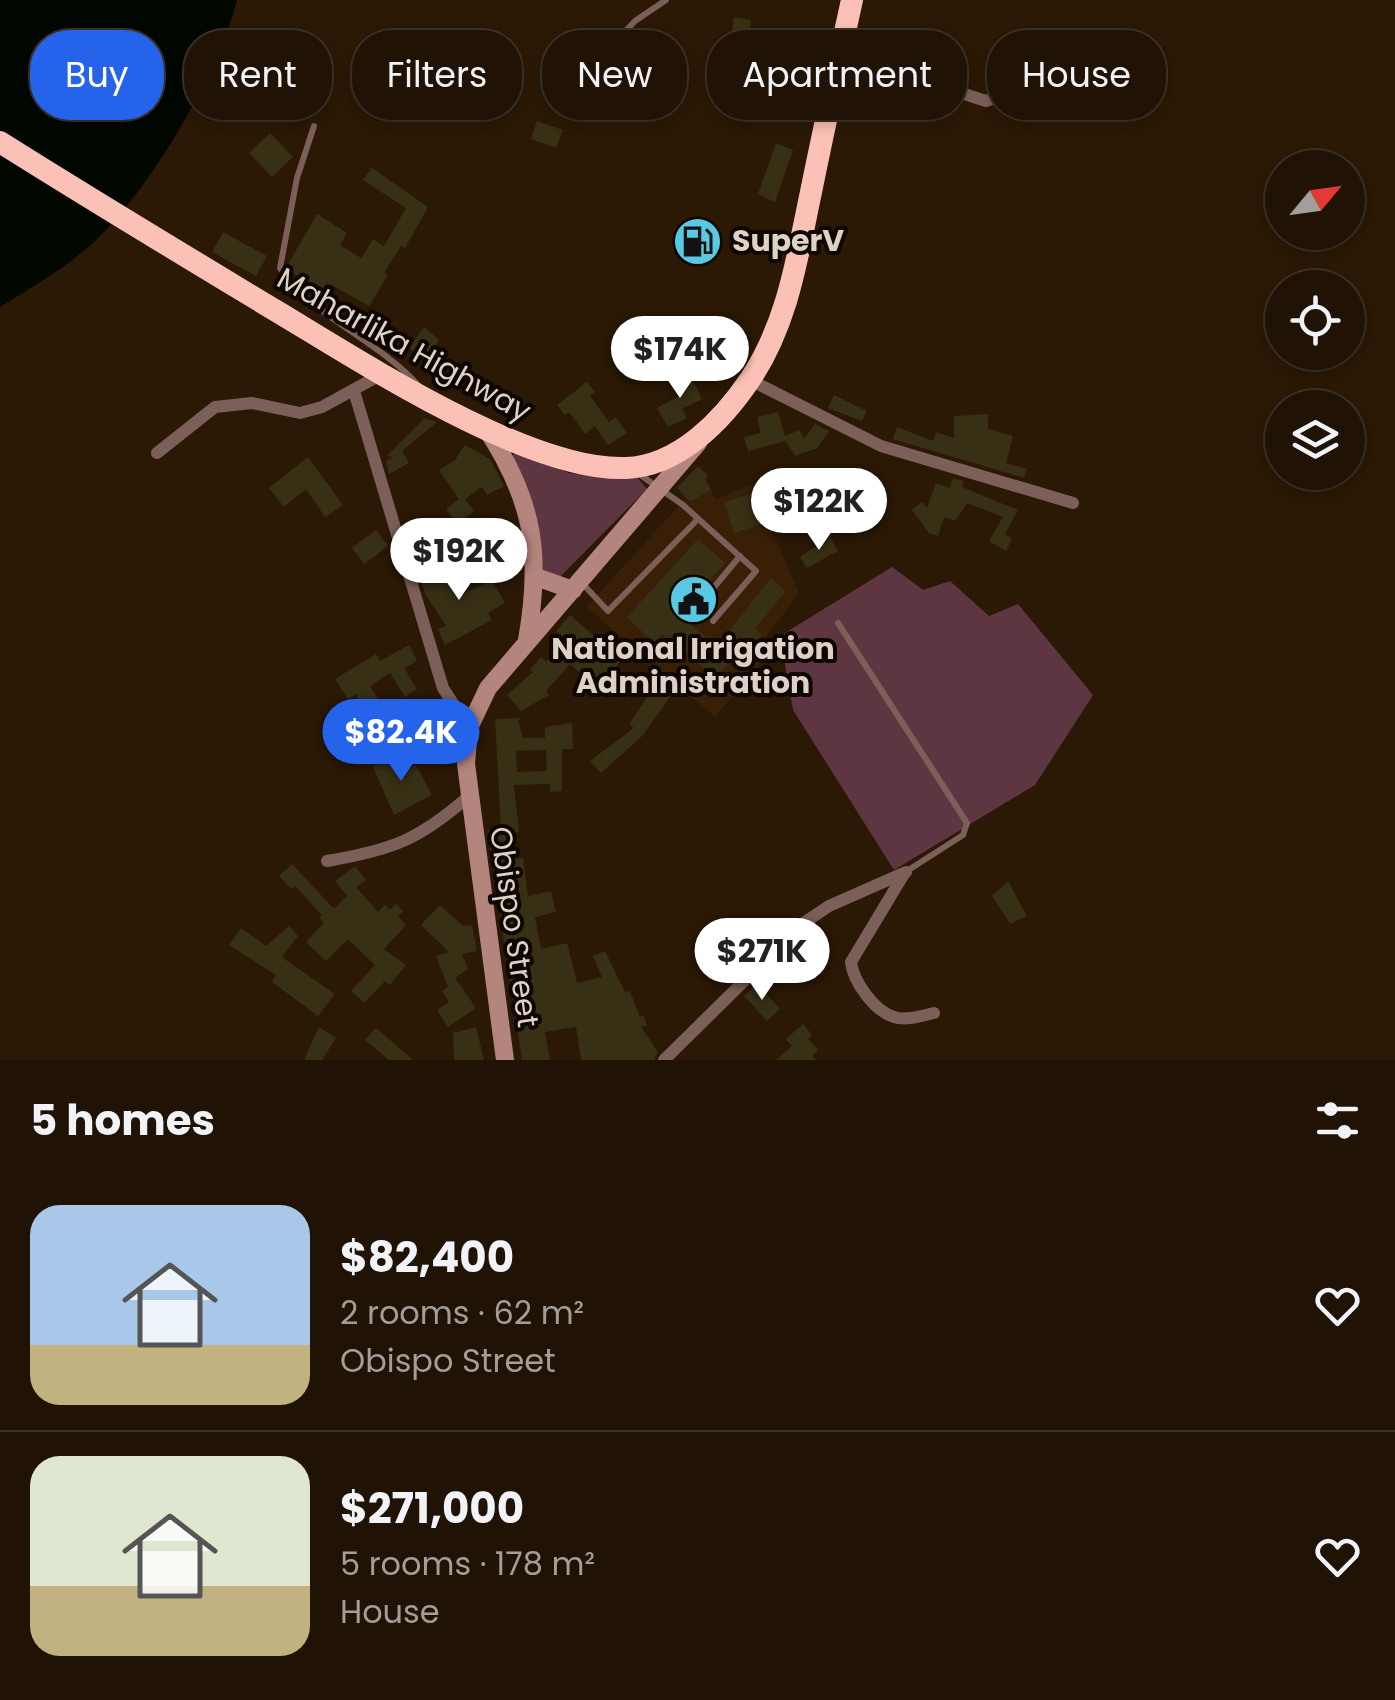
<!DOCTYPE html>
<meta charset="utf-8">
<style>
body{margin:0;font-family:Poppins,sans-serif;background:#2d2013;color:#f1f3f6;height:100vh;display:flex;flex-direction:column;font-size:38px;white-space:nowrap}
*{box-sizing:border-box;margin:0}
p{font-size:32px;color:#a29e9a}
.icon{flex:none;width:55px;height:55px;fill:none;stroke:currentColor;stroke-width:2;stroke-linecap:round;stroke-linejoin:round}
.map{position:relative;height:1060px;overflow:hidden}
.details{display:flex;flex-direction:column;background:#201204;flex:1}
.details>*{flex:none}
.top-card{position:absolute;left:30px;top:30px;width:1335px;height:90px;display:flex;gap:20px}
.needle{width:65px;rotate:61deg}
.tools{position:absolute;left:1265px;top:150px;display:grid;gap:20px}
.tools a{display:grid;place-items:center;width:100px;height:100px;border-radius:50%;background:#201204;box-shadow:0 5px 15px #0003,0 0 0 2px #3d3226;font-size:50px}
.price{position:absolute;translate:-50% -85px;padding:0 22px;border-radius:35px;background:#fff;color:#222;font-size:32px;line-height:65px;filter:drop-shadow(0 2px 5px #0008)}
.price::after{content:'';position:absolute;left:50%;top:60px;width:30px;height:22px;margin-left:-15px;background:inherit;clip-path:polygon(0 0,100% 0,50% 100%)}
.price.current{background:#2563eb;color:#fff}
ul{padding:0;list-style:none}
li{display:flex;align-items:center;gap:30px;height:250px;padding:0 30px}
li+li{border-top:2px solid #3d3226}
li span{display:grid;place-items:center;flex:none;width:280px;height:200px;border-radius:30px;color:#555}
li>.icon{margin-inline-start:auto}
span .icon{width:120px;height:120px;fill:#fffc;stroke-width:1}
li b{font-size:42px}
h2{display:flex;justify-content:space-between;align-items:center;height:120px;padding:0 30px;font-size:42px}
.pill{padding:0 35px;border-radius:40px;background:#201204;box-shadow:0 5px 15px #0003,0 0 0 2px #3d3226;font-size:35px;line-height:90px}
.pill.current{background:#2563eb;color:#fff}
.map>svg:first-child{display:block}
.built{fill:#381f06}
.green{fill:#5e3642}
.water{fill:#020700}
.building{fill:#383015;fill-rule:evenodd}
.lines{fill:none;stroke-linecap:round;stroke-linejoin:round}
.lane{stroke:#7c5f59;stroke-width:6}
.street{stroke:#7c5f59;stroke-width:12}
.secondary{stroke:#b3857c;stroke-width:18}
.highway{stroke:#fbc1b6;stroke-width:22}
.labels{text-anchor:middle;stroke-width:8;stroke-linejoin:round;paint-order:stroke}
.poi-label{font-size:30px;font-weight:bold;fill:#ded1c5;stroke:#0d0601;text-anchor:start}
.street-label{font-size:30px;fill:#ded1c5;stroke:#0d0601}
</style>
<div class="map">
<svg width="1395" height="1060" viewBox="0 0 1395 1060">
<rect width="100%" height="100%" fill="#2b1805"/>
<!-- built -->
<polygon class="built" points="752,484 799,593 754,653 762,662 715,717 586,607 686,498 688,503 711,490 716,499"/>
<!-- green -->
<g class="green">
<path d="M516 451 569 473 637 477 647 489 558 579 542 574C541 530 529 498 511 458Z"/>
<polygon points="892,567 923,590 950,581 989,616 1018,604 1093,695 1035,785 894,870 793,710 780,636"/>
</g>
<!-- water -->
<path class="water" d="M0 0H237C218 74 151 188 96 240 69 266 32 287 0 307Z"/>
<!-- building -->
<g class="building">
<polygon points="734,17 751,20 743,85 726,82"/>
<polygon points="1084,60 1090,70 1084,73 1091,87 1076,96 1067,78 1050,95 1039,83 1052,64 1060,73"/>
<polygon points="803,77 807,97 748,108 744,88"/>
<polygon points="537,121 563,130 556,148 531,139"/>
<polygon points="270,133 293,157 272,177 249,153"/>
<polygon points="776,143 793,150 775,202 758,194"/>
<polygon points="372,168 428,207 405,248 401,246 384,273 388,275 369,306 330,284 320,300 287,266 317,214 347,233 340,245 361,258 373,239 384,246 406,208 363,180"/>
<polygon points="223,232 267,256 256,276 212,252"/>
<polygon points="424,327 439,340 425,361 409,348"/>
<polygon points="689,373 702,399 682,409 687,418 668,427 657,408 681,395 673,381"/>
<polygon points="587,382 595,392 590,396 609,422 616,417 627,433 608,445 595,426 585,434 569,412 565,415 557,405"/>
<polygon points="834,395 867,411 862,421 828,408"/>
<polygon points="778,412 785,436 800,430 804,439 815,424 829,431 817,448 795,456 786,441 748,451 744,437 761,433 757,417"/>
<polygon points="988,414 988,429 1013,436 1006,463 1027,469 1024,478 893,439 897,427 933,441 936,432 954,438 954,416"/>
<polygon points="425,418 437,422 402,451 409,463 389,474 386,461 393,457 387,456"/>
<polygon points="465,445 490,459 504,486 487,495 482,487 465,499 474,511 458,524 446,509 459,499 439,470 455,460"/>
<polygon points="308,457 343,505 325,517 306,489 284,507 269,488"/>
<polygon points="698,466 709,477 705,478 711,490 690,502 677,488"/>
<polygon points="806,470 818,489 800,499 796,492 773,508 765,498"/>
<polygon points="953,478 964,481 962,487 1018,510 1005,534 1012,539 1006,551 989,541 1003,517 967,503 955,521 944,517 938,536 929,533 912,510 922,502 927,508 936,483 950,488"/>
<polygon points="750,494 760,525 734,533 724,502"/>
<polygon points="430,520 442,537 419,554 408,535"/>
<polygon points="492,527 508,550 488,564 472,540"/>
<polygon points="376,530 388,546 364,564 352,548"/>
<polygon points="830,537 838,551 807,568 800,557"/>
<polygon points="698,539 725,563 679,615 717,646 771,578 786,591 755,629 762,635 746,655 740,650 716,678 662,634 654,643 627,617"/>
<polygon points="428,566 435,577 449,568 465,593 492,580 505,603 488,613 492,620 445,645 438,629 446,626 425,594 419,572"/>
<polygon points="570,615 622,660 610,673 619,681 602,692 570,664 546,691 549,695 521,711 507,695 533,672 530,670 541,657 546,662 566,640 556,631"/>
<polygon points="409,645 417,661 404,668 417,689 405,697 390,673 370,686 387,714 399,715 405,724 387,735 377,718 371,721 356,694 348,699 335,679 376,654 380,661"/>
<polygon points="655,686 670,697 642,736 601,773 590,761 634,728 629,724"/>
<path d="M522 718 518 721 523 738H545V727L572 723 573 749H562V791L550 792V784L514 785 519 831 511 837 516 859 523 858 528 896 551 891 556 912 535 917 541 949 567 943 577 983 602 977 593 956 605 951 625 992 630 991 640 1017 643 1015 647 1025 641 1027 658 1052 654 1060H581L576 1027 545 1032 550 1060H522L487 830 501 827 495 719ZM546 750 547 771 517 772 516 751Z"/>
<polygon points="398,754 406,770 416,765 432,795 394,815 373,767"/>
<polygon points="292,864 334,909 347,896 335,881 355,866 366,880 356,887 378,912 385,905 390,910 396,904 403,911 398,917 406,925 384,949 406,965 390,985 385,981 364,1003 351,991 375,965 348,939 326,961 306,942 324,923 319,918 322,915 295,886 291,889 279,876"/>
<polygon points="1008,881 1027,916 1010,924 992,896"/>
<polygon points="440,905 463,926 472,925 477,951 462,954 468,969 455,978 476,1008 448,1027 437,1010 449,1002 442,991 448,987 436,956 449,952 421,925"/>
<polygon points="289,926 298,936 282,957 335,994 318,1016 272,982 276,975 229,945 241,928 266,946"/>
<polygon points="757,984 780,1009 767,1021 744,996"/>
<polygon points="803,1024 812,1035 808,1039 818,1050 812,1056 816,1060 776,1060 792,1046 786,1039"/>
<polygon points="319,1027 336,1038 322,1060 304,1060"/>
<polygon points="476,1027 484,1060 454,1060 453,1033"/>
<polygon points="376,1028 413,1060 389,1060 365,1040"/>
</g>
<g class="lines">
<!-- lane -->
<g class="lane">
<polyline points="564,96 635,21 666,0"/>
<path d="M314 126 297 178 280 268C302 309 383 344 418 385"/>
<polyline points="639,474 683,505 756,571 713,621"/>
<polyline points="581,582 608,611 698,519"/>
<polyline points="696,609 740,556"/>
<polyline points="838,623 967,823 963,835 907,871"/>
</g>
<!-- street -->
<g class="street">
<polyline points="840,54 986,101 1027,86"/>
<polyline points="750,380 881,446 1073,503"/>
<polyline points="354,391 443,688 469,728"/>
<polyline points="157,453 215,407 252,403 300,413 322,407 382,374"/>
<path d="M327 861C392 850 419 840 469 796"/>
<path d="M904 874 851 962C853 981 874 1011 894 1017 906 1021 921 1016 934 1013"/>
<polyline points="664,1060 802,924 829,906 906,872"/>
</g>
<!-- secondary -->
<g class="secondary">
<path d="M486 428C534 501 542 555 527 640"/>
<polyline points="536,577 573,590"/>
<polyline points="505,1060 466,764 469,728 488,688 698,443"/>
</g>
<!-- highway -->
<path class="highway" d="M0 142C92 200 185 256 278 312 363 363 530 472 626 468 679 466 723 420 751 378 788 322 797 258 811 192 824 128 838 64 852 0"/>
</g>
<!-- icons -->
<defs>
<symbol id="fuel-disc" viewBox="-11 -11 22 22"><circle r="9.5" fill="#58c9e3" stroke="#0d0601"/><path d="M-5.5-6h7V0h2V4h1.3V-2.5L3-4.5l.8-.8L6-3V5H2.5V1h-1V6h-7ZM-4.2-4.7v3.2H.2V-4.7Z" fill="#111"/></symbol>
<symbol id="civic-disc" viewBox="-11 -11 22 22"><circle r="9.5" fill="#58c9e3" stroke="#0d0601"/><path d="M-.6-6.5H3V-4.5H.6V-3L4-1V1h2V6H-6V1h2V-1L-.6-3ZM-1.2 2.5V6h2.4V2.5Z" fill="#111"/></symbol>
</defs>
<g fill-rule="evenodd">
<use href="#fuel-disc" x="670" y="214" width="55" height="55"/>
<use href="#civic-disc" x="666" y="572" width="55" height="55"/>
</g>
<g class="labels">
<!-- poi labels -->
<g class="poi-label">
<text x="732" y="251">SuperV</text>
<text x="693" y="659" text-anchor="middle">National Irrigation<tspan x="693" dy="34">Administration</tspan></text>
</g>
<!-- street labels -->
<g class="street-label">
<text transform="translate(404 345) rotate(29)" y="10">Maharlika Highway</text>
<text transform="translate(514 927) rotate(82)" y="10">Obispo Street</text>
</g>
</g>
</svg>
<div class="tools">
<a><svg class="needle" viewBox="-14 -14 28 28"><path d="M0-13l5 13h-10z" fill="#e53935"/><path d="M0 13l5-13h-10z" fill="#a29e9a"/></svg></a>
<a><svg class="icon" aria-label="locate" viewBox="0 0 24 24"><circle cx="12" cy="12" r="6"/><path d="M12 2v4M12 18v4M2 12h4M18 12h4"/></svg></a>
<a><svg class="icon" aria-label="layers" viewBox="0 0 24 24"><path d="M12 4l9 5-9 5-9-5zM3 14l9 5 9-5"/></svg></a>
</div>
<b class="price" style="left:680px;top:401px">$174K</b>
<b class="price" style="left:819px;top:553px">$122K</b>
<b class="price" style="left:459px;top:603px">$192K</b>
<b class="price current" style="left:401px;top:784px">$82.4K</b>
<b class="price" style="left:762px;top:1003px">$271K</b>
<div class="top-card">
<a class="pill current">Buy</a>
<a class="pill">Rent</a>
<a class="pill">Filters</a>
<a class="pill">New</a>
<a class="pill">Apartment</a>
<a class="pill">House</a>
</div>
</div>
<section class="details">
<h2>5 homes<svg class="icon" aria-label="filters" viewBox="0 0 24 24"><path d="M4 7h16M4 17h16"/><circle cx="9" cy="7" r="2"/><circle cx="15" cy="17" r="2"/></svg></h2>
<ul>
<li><span style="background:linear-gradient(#a9c7e8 70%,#c2b280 0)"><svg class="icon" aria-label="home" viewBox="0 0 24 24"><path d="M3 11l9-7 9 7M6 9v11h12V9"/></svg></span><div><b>$82,400</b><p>2 rooms · 62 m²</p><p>Obispo Street</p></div><svg class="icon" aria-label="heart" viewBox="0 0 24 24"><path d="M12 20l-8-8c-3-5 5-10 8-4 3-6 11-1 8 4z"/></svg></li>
<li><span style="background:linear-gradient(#dfe7d0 65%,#c2b280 0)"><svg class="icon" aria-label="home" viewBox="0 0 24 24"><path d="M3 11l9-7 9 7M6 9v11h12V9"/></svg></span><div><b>$271,000</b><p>5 rooms · 178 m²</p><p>House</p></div><svg class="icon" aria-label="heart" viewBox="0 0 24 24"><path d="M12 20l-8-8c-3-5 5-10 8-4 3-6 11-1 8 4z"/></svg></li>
</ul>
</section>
